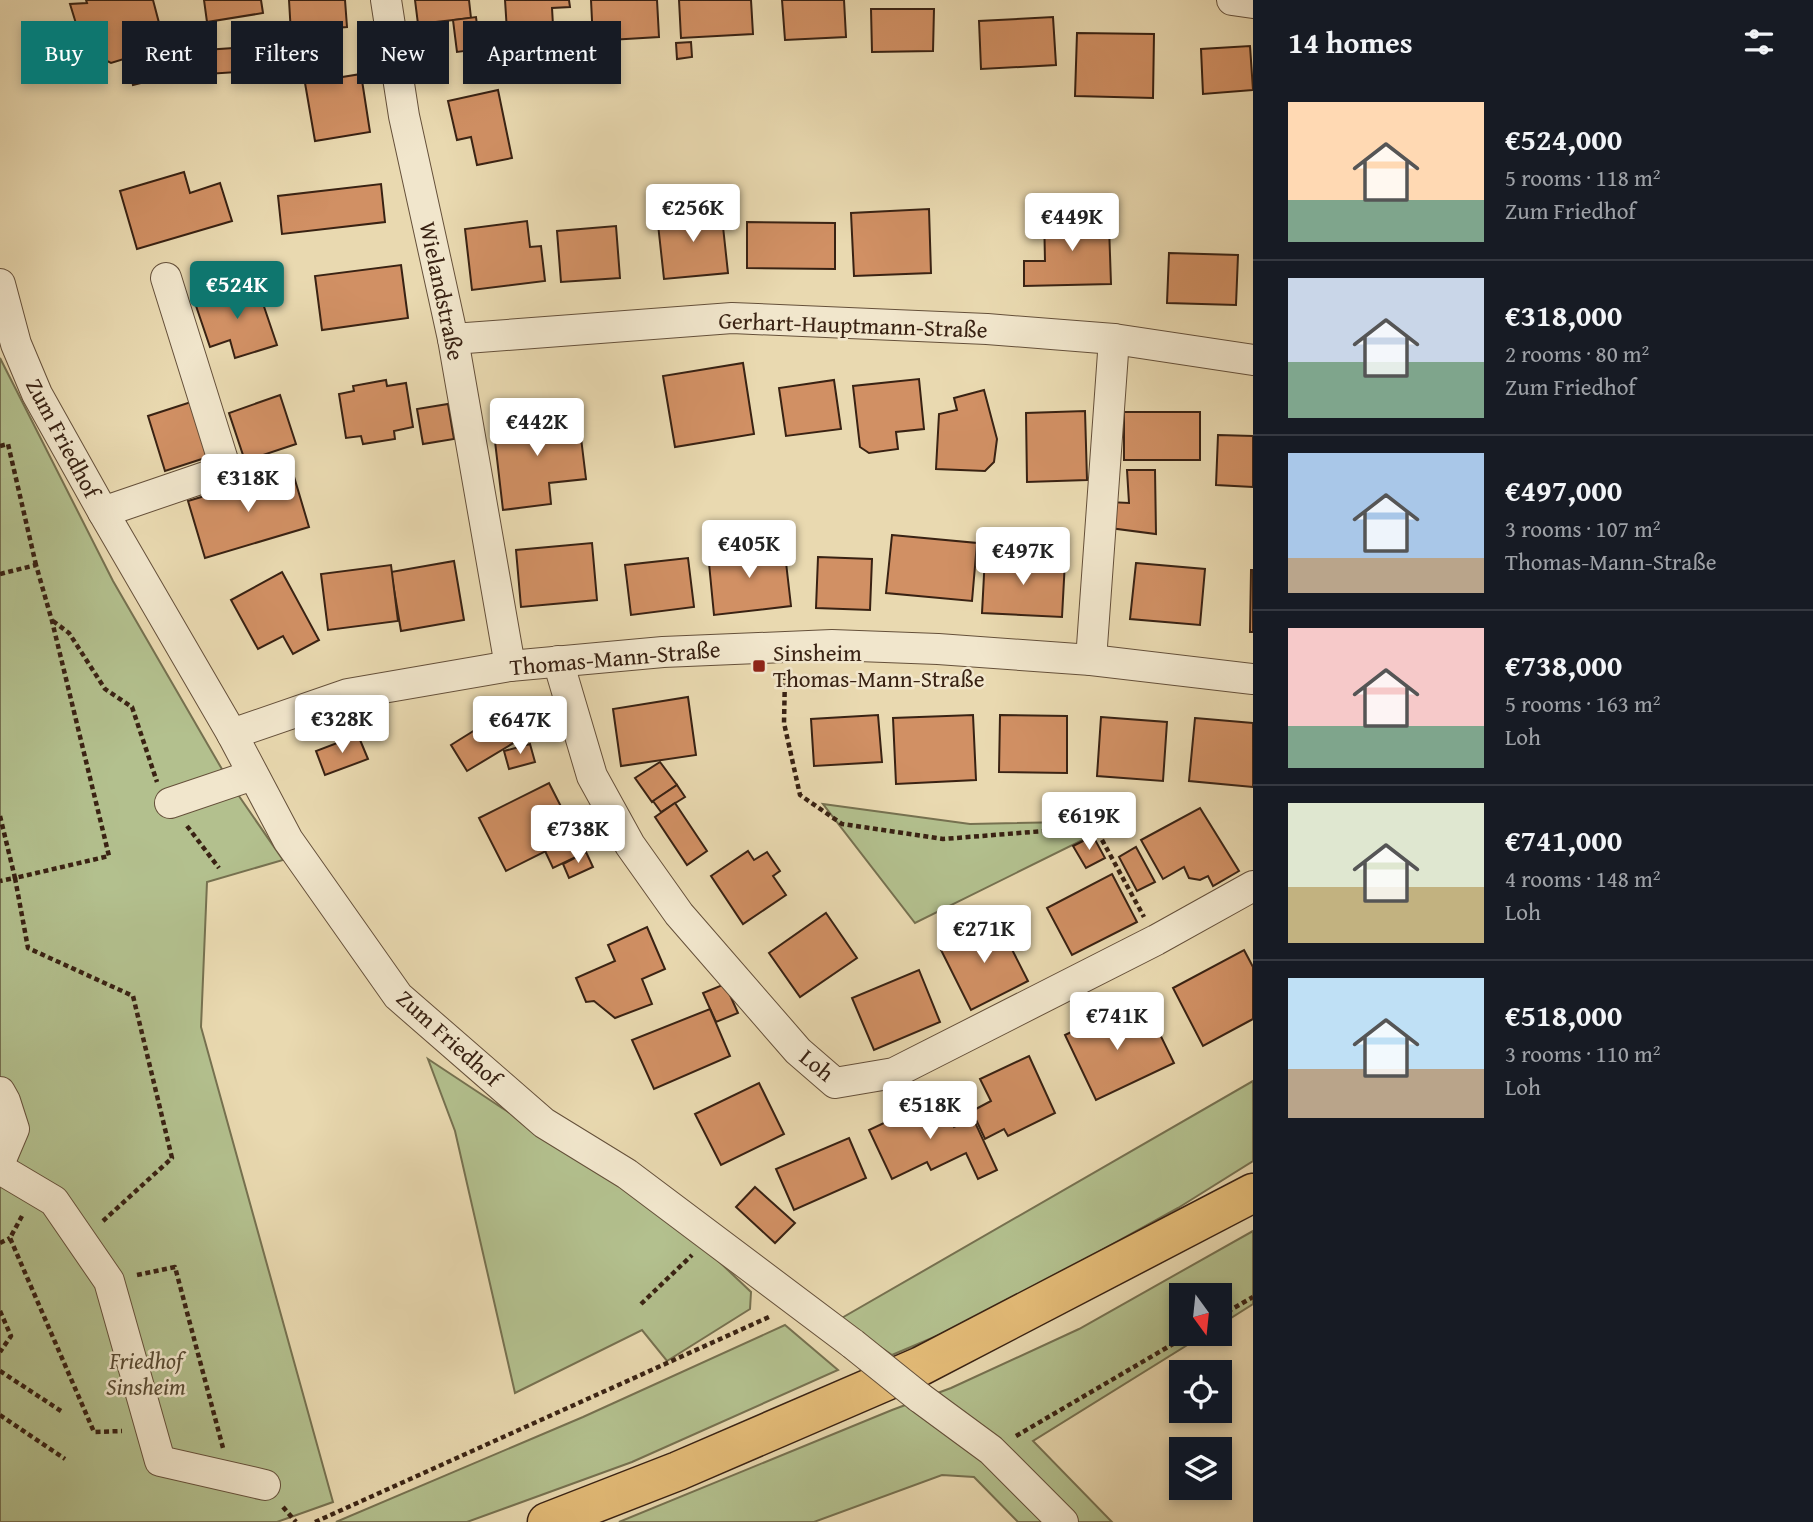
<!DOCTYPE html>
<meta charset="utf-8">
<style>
body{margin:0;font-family:"Gentium Book Plus",serif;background:#242831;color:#f1f3f6;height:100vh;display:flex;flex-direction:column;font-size:26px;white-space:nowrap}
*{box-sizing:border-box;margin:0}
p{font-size:23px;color:#9ea1a6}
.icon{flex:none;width:38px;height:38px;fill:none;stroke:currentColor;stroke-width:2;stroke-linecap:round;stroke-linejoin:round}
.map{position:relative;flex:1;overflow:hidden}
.details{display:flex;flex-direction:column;background:#171b24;width:560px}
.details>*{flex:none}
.banner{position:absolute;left:21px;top:21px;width:665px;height:63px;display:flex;gap:14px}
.needle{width:46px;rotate:165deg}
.buttons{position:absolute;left:1169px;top:1283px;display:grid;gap:14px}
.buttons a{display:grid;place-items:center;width:63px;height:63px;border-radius:0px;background:#171b24;box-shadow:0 4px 10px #0003;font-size:35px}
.price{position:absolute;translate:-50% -60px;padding:0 16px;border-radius:7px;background:#fff;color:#222;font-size:23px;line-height:46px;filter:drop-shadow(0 2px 4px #0008)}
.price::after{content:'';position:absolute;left:50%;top:42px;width:21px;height:16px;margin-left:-10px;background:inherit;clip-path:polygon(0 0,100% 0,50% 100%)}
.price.active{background:#0f766e;color:#fff}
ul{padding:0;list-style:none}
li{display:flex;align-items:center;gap:21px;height:175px;padding:0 35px}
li+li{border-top:2px solid #363941}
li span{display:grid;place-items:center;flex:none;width:196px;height:140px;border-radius:0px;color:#555}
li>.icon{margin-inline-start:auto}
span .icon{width:84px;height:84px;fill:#fffc;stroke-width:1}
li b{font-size:30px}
h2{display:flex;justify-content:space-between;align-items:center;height:84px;padding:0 35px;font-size:30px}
.pill{padding:0 24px;border-radius:0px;background:#171b24;box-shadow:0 4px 10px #0003;font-size:24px;line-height:63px}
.pill.active{background:#0f766e;color:#fff}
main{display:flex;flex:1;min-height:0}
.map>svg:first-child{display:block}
.green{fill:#b3c08e;stroke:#767150;stroke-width:2}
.building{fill:#d19064;stroke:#392213;stroke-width:2}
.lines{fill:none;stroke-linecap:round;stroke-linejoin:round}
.minor-casing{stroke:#65503a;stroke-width:32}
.highway-casing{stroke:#392213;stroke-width:41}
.path{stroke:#392213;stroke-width:4.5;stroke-dasharray:5 3.5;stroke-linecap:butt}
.minor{stroke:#f1e6cc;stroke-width:30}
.highway{stroke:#e4bc78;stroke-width:38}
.minor-bridge-casing{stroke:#65503a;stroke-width:32;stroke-linecap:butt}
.minor-bridge{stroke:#f1e6cc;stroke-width:30}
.poi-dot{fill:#8f2418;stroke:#f1e6cc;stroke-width:2.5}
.labels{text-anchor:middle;stroke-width:5;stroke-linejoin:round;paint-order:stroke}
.street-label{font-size:23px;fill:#392213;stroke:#f1e6cc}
.poi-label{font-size:23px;fill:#392213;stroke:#f1e6cc;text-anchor:start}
.park-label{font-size:23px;font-style:italic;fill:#584a32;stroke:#f1e6cc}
</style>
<main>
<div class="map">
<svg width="1253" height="1522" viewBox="0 0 1253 1522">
<rect width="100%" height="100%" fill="#e9d9b0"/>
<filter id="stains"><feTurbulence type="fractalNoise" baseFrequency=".00286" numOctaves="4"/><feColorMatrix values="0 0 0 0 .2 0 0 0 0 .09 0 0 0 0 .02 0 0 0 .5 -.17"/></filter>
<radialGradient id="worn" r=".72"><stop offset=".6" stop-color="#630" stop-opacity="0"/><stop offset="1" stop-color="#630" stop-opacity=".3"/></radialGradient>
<!-- green -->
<g class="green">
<polygon points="0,358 113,581 230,783 283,860 207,882 201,1027 333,1502 277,1522 0,1522"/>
<polygon points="823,804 970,824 1121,821 915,923"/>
<polygon points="428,1059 502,1108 629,1186 711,1254 751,1292 750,1309 667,1361 642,1330 515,1393 455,1131"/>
<polygon points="1253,1081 1253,1161 1178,1208 979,1318 892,1355 840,1319"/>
<polygon points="1253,1231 1253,1304 1220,1325 1220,1295 1181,1295 1181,1334 1205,1334 1033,1441 1112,1522 1018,1522 974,1477 942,1475 814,1522 619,1522 892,1410 951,1388 1079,1329"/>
<polygon points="785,1325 838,1370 632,1462 467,1522 336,1522 583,1417"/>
</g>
<!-- building -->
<g class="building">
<polygon points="86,0 153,0 163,38 171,43 166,51 172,75 133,85 127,58 111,63 103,59 100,48 94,45 86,47 82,43 70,4 87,3"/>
<polygon points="204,0 261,0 263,13 207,22"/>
<polygon points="289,0 345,0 347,27 320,29 322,66 293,68"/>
<polygon points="415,0 469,0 471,18 418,24"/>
<polygon points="505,0 569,0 570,7 552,8 555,60 509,62"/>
<polygon points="591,0 657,0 659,37 593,41"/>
<polygon points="679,0 751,0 753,34 681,38"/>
<polygon points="782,0 844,0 846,37 785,40"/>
<polygon points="871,9 934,9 933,51 872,52"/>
<polygon points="476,17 480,49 457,52 453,20"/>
<polygon points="1053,17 1056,65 981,69 979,21"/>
<polygon points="1077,33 1154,34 1153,98 1075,96"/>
<polygon points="691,42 692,57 677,59 676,43"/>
<polygon points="280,45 281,69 192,75 190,51"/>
<polygon points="1250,46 1253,90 1203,94 1201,49"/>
<polygon points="361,74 370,132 315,141 305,83"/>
<polygon points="498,90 512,158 477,165 471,137 457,140 448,101"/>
<polygon points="184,172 190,193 220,183 232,221 137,249 120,191"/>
<polygon points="381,184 385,222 282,234 278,196"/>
<polygon points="721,208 728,273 664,279 657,215"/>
<polygon points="929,209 931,273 854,276 851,213"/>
<polygon points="1090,211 1091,227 1109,226 1111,284 1024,286 1024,261 1045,261 1044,213"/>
<polygon points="527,221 530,247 541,246 545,281 472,290 465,229"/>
<polygon points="747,222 835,223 835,269 747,268"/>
<polygon points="616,226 620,278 561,282 557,231"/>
<polygon points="1169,253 1238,255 1236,305 1167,303"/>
<polygon points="401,265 408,318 322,330 315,276"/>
<polygon points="256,283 277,345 235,358 230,340 210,347 195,303"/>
<polygon points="743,363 754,434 675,447 663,376"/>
<polygon points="919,379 924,429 896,432 898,449 869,453 860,447 853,386"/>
<polygon points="386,380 387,386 406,383 413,427 394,431 395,439 363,444 361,436 346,438 339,394 354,391 353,386"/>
<polygon points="834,380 841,429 786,436 779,388"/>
<polygon points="984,390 997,439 994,462 985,471 936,469 939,414 957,410 954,398"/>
<polygon points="280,395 296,444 245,461 229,413"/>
<polygon points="191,402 208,457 165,471 148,416"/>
<polygon points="448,404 454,439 423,444 417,409"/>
<polygon points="1085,411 1087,480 1027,482 1026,413"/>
<rect x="1124" y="412" width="76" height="48"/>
<polygon points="578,413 586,479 549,483 551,504 503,510 493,424"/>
<polygon points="1218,435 1253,436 1253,487 1216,485"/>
<polygon points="292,470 309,527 205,558 188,501"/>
<polygon points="1127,470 1155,470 1156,534 1110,528 1109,502 1129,503"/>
<polygon points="892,535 977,543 972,601 886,593"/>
<polygon points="592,543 597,600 521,607 516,550"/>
<polygon points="784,545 791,606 714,615 708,553"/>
<polygon points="985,556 1065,561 1062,617 982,613"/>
<polygon points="818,557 872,559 870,610 816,608"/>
<polygon points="688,558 694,607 631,615 625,565"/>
<polygon points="454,561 464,620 401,631 391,572"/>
<polygon points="1136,563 1205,569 1200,625 1130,619"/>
<polygon points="391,565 398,621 328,630 321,574"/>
<polygon points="1251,570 1253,570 1253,632 1250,632"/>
<polygon points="282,572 319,640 293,654 283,636 258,649 231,600"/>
<polygon points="688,697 696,755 621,766 613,709"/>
<polygon points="523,700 540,727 467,771 451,745"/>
<polygon points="878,715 882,762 814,766 811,719"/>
<polygon points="973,715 976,780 896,784 893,718"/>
<polygon points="1000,715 1067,716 1067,773 999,772"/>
<polygon points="1101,717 1167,722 1163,781 1097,776"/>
<polygon points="1195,718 1253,723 1253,787 1189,781"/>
<polygon points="358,735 368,759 325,775 316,751"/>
<polygon points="530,744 535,762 509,769 504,751"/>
<polygon points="660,762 677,785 652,802 635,778"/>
<polygon points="549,783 576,836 506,871 479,818"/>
<polygon points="677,785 685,797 661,812 653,801"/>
<polygon points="675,803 707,851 687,865 655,817"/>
<polygon points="1200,808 1239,871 1213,886 1208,876 1200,880 1189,878 1184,867 1163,879 1141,840"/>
<polygon points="1093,836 1105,858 1086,868 1073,846"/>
<polygon points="572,838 580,855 553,868 545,851"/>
<polygon points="1136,847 1155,882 1137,891 1119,857"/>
<polygon points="748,851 754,860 767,852 780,871 773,876 786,895 743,924 711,876"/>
<polygon points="586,852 593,867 569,878 563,864"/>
<polygon points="1112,874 1137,922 1072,955 1047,908"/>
<polygon points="826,913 857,958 800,997 769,953"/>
<polygon points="997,920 1028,981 971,1010 940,948"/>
<polygon points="647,927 665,969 642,979 652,1004 615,1018 594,1001 586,1002 576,978 615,961 608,945"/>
<polygon points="1244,950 1253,967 1253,1019 1203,1046 1173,988"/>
<polygon points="919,970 940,1022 874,1050 852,998"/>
<polygon points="725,984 738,1013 716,1022 703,993"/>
<polygon points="1124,1007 1136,1031 1154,1022 1174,1063 1096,1100 1065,1035"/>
<polygon points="710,1009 730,1056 654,1089 632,1040"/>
<polygon points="1029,1056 1055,1113 1008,1136 1004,1129 985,1139 972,1111 991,1101 980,1079"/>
<polygon points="759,1083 784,1134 721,1165 695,1114"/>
<polygon points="939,1097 954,1127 973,1118 997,1170 978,1179 966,1153 931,1170 927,1162 892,1179 869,1130"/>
<polygon points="849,1138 866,1178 794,1210 776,1169"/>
<polygon points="755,1187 795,1223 775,1243 736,1207"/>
</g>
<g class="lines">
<defs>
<g id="minor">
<polyline points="386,0 404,116 453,339 510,666"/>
<polyline points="1232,0 1253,3"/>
<polyline points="0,284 16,344 37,394 103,512 232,734 288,840 398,996 544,1123 627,1174 853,1344"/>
<polyline points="453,339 732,318 987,329 1114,339 1253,360"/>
<polyline points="103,512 226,470 166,278"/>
<polyline points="1091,660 1114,339"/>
<polyline points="558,661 592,776 630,845 679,914 798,1051 835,1083 894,1073 1156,940 1253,886"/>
<polyline points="232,734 348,694 510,666 663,652 832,645 938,649 1091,660 1253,679"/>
<polyline points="170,803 253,775"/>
<polyline points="0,1092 5,1101 14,1129 0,1162"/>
<polyline points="0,1169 54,1201 109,1281 160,1461 265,1485"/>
<polyline points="919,1397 991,1450 1063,1522"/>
</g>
<polyline id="highway" points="547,1522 678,1471 921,1366 1253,1193"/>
</defs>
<!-- minor casing -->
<use href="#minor" class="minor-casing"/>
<!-- highway casing -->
<use href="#highway" class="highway-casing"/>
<!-- path -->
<g class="path">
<polyline points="0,446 8,444 36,565"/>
<polyline points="0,574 36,565 52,621 109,856 15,878 28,948 133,996 172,1158 103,1221"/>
<polyline points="53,621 69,633 105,689 132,707 157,782"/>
<polyline points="785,675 784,723 800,795 842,824 943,839 1095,827 1144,917"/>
<polyline points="0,816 15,878 0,881"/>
<polyline points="187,826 219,868"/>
<polyline points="22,1216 10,1238 94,1432 122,1431"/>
<polyline points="0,1243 10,1238"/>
<polyline points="137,1275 175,1267 223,1448"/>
<polyline points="641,1304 692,1255"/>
<polyline points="0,1311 11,1336 0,1352"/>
<polyline points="1220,1316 1253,1297"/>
<polyline points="0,1371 61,1411"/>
<polyline points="0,1415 65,1459"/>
<polyline points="1016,1436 1190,1334"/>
<polyline points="283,1507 296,1522"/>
<polyline points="315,1522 769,1317"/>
</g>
<!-- minor -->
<use href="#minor" class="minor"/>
<!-- highway -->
<use href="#highway" class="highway"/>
<defs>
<polyline id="minor-bridge" points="853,1344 919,1397"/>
</defs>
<!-- minor-bridge casing -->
<use href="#minor-bridge" class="minor-bridge-casing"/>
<!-- minor-bridge -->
<use href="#minor-bridge" class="minor-bridge"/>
</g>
<!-- markers -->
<rect class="poi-dot" x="752" y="659" width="14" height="14" rx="3.5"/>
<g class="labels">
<!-- street labels -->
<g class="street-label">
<text transform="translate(442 291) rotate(78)" y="8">Wielandstraße</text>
<text transform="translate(853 325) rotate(2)" y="8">Gerhart-Hauptmann-Straße</text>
<text transform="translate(63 438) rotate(62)" y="8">Zum Friedhof</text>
<text transform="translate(615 658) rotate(-5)" y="8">Thomas-Mann-Straße</text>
<text transform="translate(449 1038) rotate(42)" y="8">Zum Friedhof</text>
<text transform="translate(817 1065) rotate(39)" y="8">Loh</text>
</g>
<!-- poi labels -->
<g class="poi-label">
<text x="773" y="661">Sinsheim<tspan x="773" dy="26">Thomas-Mann-Straße</tspan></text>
</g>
<!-- park labels -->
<g class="park-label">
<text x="146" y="1369">Friedhof<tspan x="146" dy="26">Sinsheim</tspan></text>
</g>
</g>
<rect width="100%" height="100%" filter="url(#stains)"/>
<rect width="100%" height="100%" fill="url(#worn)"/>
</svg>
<div class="buttons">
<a><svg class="needle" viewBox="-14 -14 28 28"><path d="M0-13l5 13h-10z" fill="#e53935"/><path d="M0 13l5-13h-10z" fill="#9ea1a6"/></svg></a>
<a><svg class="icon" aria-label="locate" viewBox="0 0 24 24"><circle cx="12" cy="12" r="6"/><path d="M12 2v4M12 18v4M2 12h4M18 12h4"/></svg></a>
<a><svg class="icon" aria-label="layers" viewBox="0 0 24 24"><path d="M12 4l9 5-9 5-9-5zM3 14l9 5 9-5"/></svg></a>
</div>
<b class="price" style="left:693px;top:244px">€256K</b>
<b class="price" style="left:1072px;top:253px">€449K</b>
<b class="price active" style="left:237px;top:321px">€524K</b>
<b class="price" style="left:537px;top:458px">€442K</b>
<b class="price" style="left:248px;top:514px">€318K</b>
<b class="price" style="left:749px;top:580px">€405K</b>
<b class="price" style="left:1023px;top:587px">€497K</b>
<b class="price" style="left:342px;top:755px">€328K</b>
<b class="price" style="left:520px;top:756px">€647K</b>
<b class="price" style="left:1089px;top:852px">€619K</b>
<b class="price" style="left:578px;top:865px">€738K</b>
<b class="price" style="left:984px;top:965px">€271K</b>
<b class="price" style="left:1117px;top:1052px">€741K</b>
<b class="price" style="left:930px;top:1141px">€518K</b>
<div class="banner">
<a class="pill active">Buy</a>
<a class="pill">Rent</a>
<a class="pill">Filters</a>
<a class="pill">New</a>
<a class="pill">Apartment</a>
</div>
</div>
<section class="details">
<h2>14 homes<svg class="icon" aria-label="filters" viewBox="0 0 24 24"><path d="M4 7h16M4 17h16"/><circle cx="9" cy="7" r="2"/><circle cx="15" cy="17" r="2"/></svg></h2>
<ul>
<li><span style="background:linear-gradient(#ffd9b3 70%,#7fa58c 0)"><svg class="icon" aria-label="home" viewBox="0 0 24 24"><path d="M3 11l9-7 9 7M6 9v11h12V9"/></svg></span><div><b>€524,000</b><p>5 rooms · 118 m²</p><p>Zum Friedhof</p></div></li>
<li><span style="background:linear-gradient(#c9d6e8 60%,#7fa58c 0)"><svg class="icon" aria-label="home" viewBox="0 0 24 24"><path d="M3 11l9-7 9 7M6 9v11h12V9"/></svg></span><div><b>€318,000</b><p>2 rooms · 80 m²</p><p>Zum Friedhof</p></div></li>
<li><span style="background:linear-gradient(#a9c7e8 75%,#b9a48a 0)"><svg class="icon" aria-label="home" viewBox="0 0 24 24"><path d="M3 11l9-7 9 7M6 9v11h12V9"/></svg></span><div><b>€497,000</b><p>3 rooms · 107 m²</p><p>Thomas-Mann-Straße</p></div></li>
<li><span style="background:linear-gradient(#f6c9c9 70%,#7fa58c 0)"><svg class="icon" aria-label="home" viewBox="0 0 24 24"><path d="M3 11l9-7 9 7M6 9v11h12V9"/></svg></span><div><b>€738,000</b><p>5 rooms · 163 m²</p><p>Loh</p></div></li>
<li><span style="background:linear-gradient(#dfe7d0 60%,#c2b280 0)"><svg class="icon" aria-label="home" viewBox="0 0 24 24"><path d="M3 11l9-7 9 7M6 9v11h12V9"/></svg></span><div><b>€741,000</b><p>4 rooms · 148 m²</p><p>Loh</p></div></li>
<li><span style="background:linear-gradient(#bfe0f5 65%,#b9a48a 0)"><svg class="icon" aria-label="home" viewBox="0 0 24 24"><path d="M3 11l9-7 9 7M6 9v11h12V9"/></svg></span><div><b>€518,000</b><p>3 rooms · 110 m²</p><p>Loh</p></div></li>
</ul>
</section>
</main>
